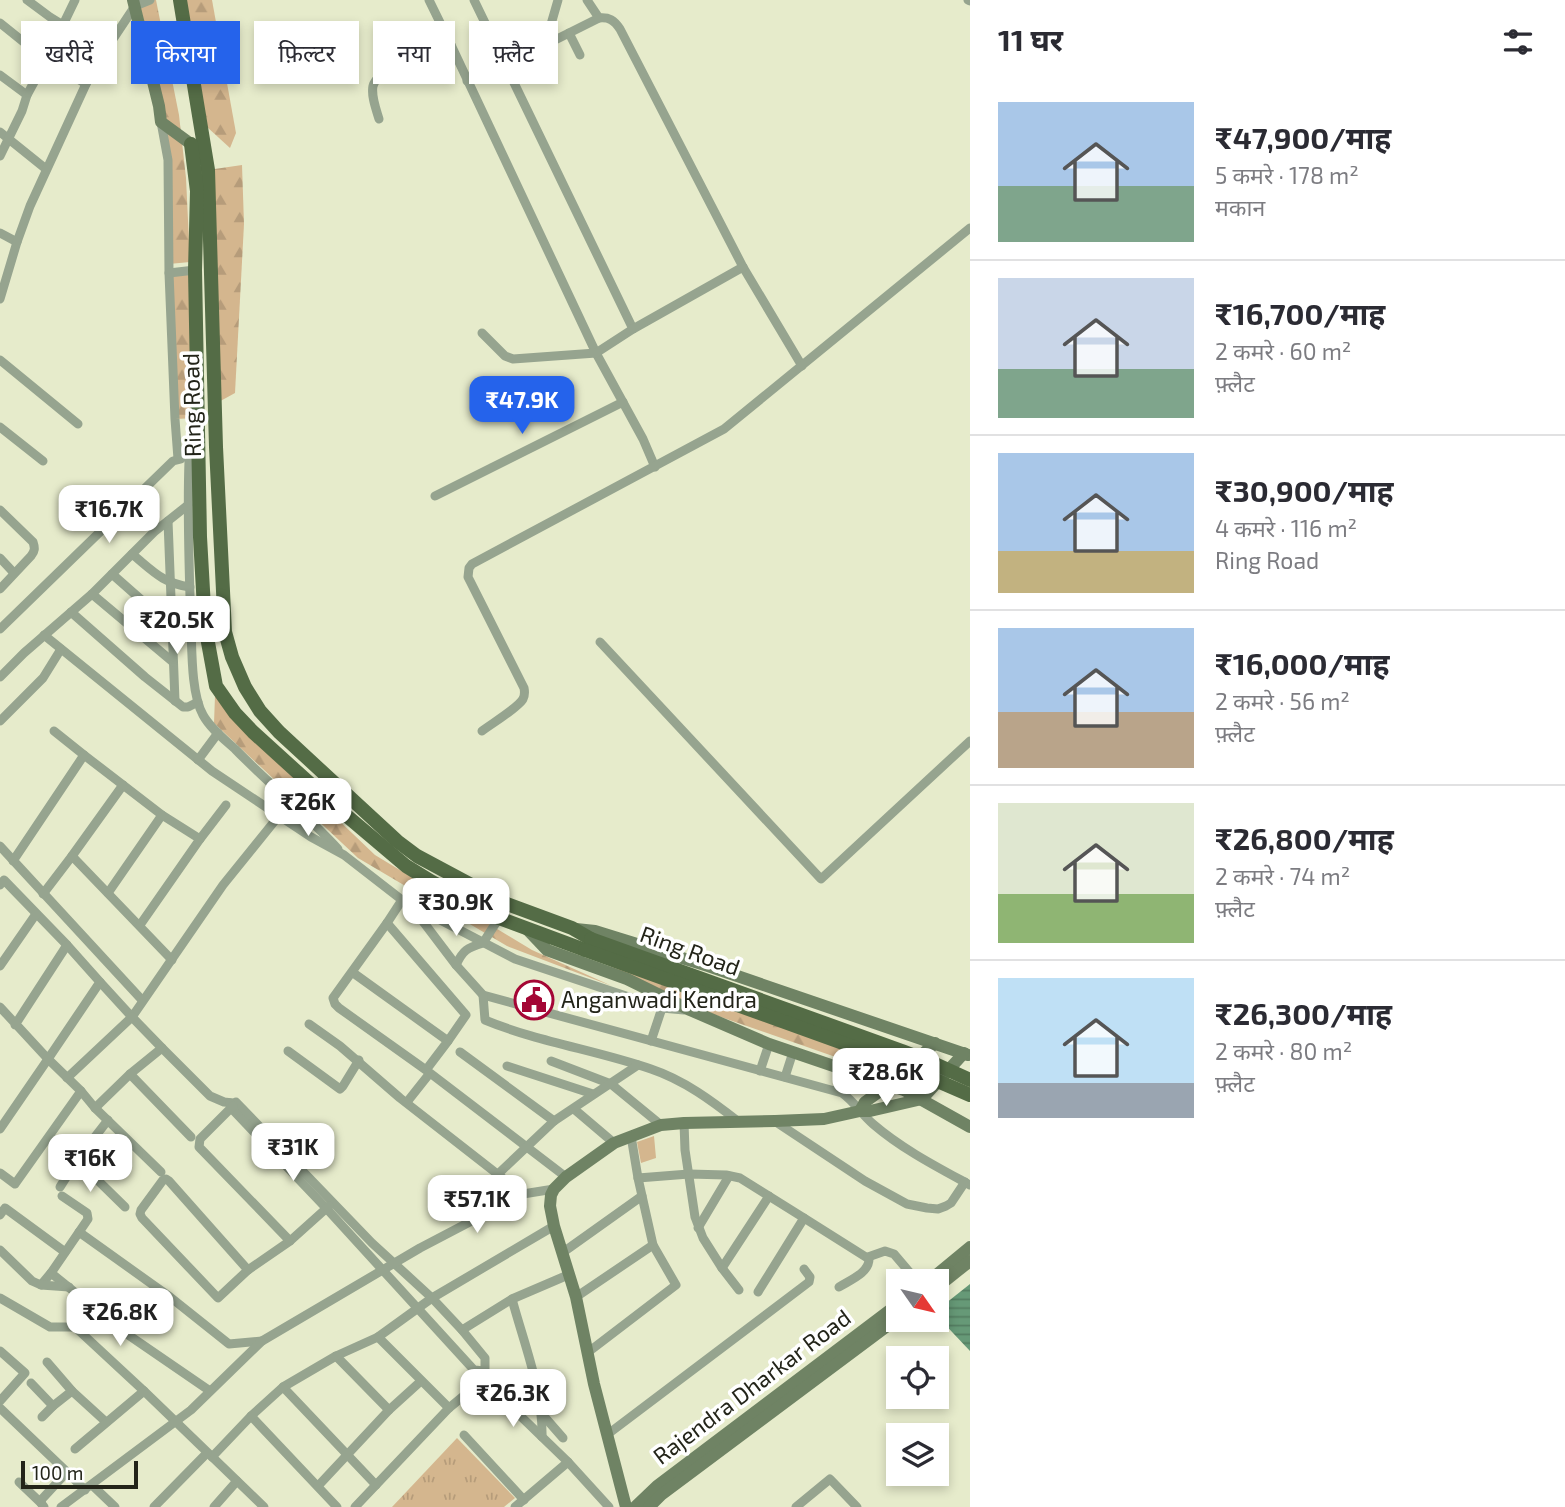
<!DOCTYPE html>
<html lang="hi">
<meta charset="utf-8">
<style>
body{margin:0;font-family:"Exo 2","Noto Sans Devanagari",sans-serif;background:#f2f2f3;color:#2b2b33;height:100vh;display:flex;flex-direction:column;font-size:26px;white-space:nowrap}
*{box-sizing:border-box;margin:0}
p{font-size:23px;color:#7c7c81}
.icon{flex:none;width:38px;height:38px;fill:none;stroke:currentColor;stroke-width:2;stroke-linecap:round;stroke-linejoin:round}
.map{position:relative;flex:1;overflow:hidden}
.panel{display:flex;flex-direction:column;background:#fff;width:595px}
.panel>*{flex:none}
.top-card{position:absolute;left:21px;top:21px;width:665px;height:63px;display:flex;gap:14px}
.needle{width:46px;rotate:124deg}
.buttons{position:absolute;left:886px;top:1269px;display:grid;gap:14px}
.buttons a{display:grid;place-items:center;width:63px;height:63px;border-radius:0px;background:#fff;box-shadow:0 4px 10px #0003;font-size:35px}
.scale{position:absolute;left:21px;bottom:18px;width:117px;box-sizing:border-box;padding-left:7px;border:4px solid #232419;border-top:0;font-size:19px;line-height:24px;white-space:nowrap;color:#232419;-webkit-text-stroke:5px #fff;paint-order:stroke}
.price{position:absolute;translate:-50% -60px;padding:0 16px;border-radius:14px;background:#fff;color:#222;font-size:23px;line-height:46px;filter:drop-shadow(0 2px 4px #0008)}
.price::after{content:'';position:absolute;left:50%;top:42px;width:21px;height:16px;margin-left:-10px;background:inherit;clip-path:polygon(0 0,100% 0,50% 100%)}
.price.on{background:#2563eb;color:#fff}
ul{padding:0;list-style:none}
li{display:flex;align-items:center;gap:21px;height:175px;padding:0 28px}
li+li{border-top:2px solid #e1e1e2}
li span{display:grid;place-items:center;flex:none;width:196px;height:140px;border-radius:0px;color:#555}
li>.icon{margin-inline-start:auto}
span .icon{width:84px;height:84px;fill:#fffc;stroke-width:1}
li b{font-size:30px}
h2{display:flex;justify-content:space-between;align-items:center;height:84px;padding:0 28px;font-size:30px}
.pill{padding:0 24px;border-radius:0px;background:#fff;box-shadow:0 4px 10px #0003;font-size:24px;line-height:63px}
.pill.on{background:#2563eb;color:#fff}
main{display:flex;flex:1;min-height:0}
.map>svg:first-child{display:block}
.grass{fill:#d4b68e}
.forest{fill:url(#forest-firs)}
.park{fill:url(#park-tufts)}
.water{fill:url(#water-rules)}
.lines{fill:none;stroke-linecap:round;stroke-linejoin:round}
.street{stroke:#96a48f;stroke-width:9}
.secondary{stroke:#6f8364;stroke-width:12}
.primary{stroke:#546c46;stroke-width:14}
.primary-bridge{stroke:#546c46;stroke-width:14}
.labels{text-anchor:middle;stroke-width:7;stroke-linejoin:round;paint-order:stroke}
.street-label{font-size:23px;fill:#232419;stroke:#fff}
.poi-label{font-size:23px;fill:#232419;stroke:#fff;text-anchor:start}
</style>
<main>
<div class="map">
<svg width="970" height="1507" viewBox="0 0 970 1507">
<defs>
<pattern id="forest-firs" width="22" height="20" patternUnits="userSpaceOnUse" patternTransform="scale(1.75)"><rect width="22" height="20" fill="#d4b68e"/><path d="M5 1l3.5 6h-7zM16 11l3.5 6h-7z" fill="#b69c7a"/></pattern>
<pattern id="park-tufts" width="24" height="20" patternUnits="userSpaceOnUse" patternTransform="scale(1.75)"><rect width="24" height="20" fill="#d4b68e"/><path d="M3 7l-1-3M5 7V3M7 7l1-3M15 17l-1-3M17 17v-4M19 17l1-3" fill="none" stroke="#b69c7a"/></pattern>
<pattern id="water-rules" width="6" height="5" patternUnits="userSpaceOnUse" patternTransform="scale(1.75)"><rect width="6" height="5" fill="#697"/><path d="M0 2.5h6" fill="none" stroke="#547d61"/></pattern>
</defs>
<rect width="100%" height="100%" fill="#e6ebcb"/>
<!-- grass -->
<polygon class="grass" points="654,1136 656,1158 641,1163 637,1142"/>
<!-- forest -->
<g class="forest">
<polygon points="133,0 156,0 179,115 186,178 190,262 169,264 168,160"/>
<polygon points="186,0 212,0 236,133 230,148 207,127"/>
<polygon points="242,165 244,224 235,393 215,404 208,170"/>
<polygon points="195,270 198,418 175,419 169,273"/>
<polygon points="215,696 260,745 375,855 532,950 612,986 507,946 358,858 214,723"/>
<polygon points="604,963 896,1061 887,1075 698,1009"/>
</g>
<!-- park -->
<polygon class="park" points="457,1438 515,1498 504,1507 392,1507"/>
<!-- water -->
<polygon class="water" points="970,1284 970,1351 936,1315 936,1311"/>
<g class="lines">
<!-- street -->
<g class="street">
<polyline points="27,0 50,17 105,51"/>
<polyline points="429,0 451,45"/>
<polyline points="474,0 633,329"/>
<polyline points="587,0 599,18"/>
<polyline points="968,0 970,1"/>
<polyline points="0,23 46,60 86,84"/>
<polyline points="569,33 580,55"/>
<polyline points="545,45 558,0"/>
<polyline points="0,75 27,95"/>
<path d="M467 81 505 65 599 18C609 17 614 20 620 29L743 267 802 366"/>
<path d="M379 119C376 109 371 96 373 86 379 65 431 53 451 45L596 353 643 439 655 467"/>
<polyline points="161,122 168,160 169,273 175,419 178,459"/>
<polyline points="0,132 46,169"/>
<polyline points="0,156 22,111 27,95 46,60 75,0"/>
<polyline points="0,233 17,242"/>
<polyline points="169,273 195,270"/>
<polyline points="0,299 17,242 30,206 86,84 105,51 135,6 150,0"/>
<polyline points="482,333 505,356 513,359 596,353 633,329 743,267"/>
<polyline points="0,360 78,424"/>
<polyline points="0,427 43,461"/>
<path d="M189 461C187 516 189 571 191 626 192 650 191 693 203 715 210 728 224 739 235 749 269 784 306 814 338 849"/>
<polyline points="435,496 623,402"/>
<path d="M0 510 33 542C35 548 35 551 31 556L0 589"/>
<polyline points="168,521 175,701"/>
<path d="M132 554C153 571 162 583 190 587"/>
<polyline points="0,558 14,573"/>
<polyline points="112,574 171,626"/>
<polyline points="92,594 173,662"/>
<polyline points="71,612 145,677 183,707 188,707 198,702"/>
<polyline points="0,629 173,461 181,459"/>
<polyline points="44,635 212,771 311,837 344,855 402,900 515,959 662,1008 684,1010"/>
<polyline points="600,642 821,879 970,741"/>
<polyline points="0,677 24,653 92,594 154,532 188,505"/>
<polyline points="0,721 43,678 61,649"/>
<polyline points="54,731 84,755"/>
<path d="M482 731C491 724 518 708 523 699 525 695 525 693 524 688L468 577 469 568 472 564 724 429 970 228"/>
<polyline points="198,760 218,733"/>
<polyline points="200,839 226,805"/>
<polyline points="0,846 142,1000"/>
<polyline points="72,856 123,785"/>
<polyline points="13,861 84,755 162,815 108,893"/>
<polyline points="0,885 4,880 67,945"/>
<polyline points="43,894 72,856 172,960"/>
<path d="M412 907 456 965 483 995 842 1093C854 1101 861 1114 873 1124 902 1149 937 1167 970 1185"/>
<polyline points="387,923 466,1015 448,1041"/>
<polyline points="140,925 200,839 162,815"/>
<path d="M456 965C463 950 467 948 483 943L499 918"/>
<polyline points="0,966 36,914"/>
<polyline points="352,972 448,1041 426,1070 339,1008 335,1004 333,998 387,923 402,900"/>
<polyline points="100,982 132,1017 223,885 290,802"/>
<path d="M483 995 485 1020C538 1042 596 1050 651 1069 684 1080 712 1101 739 1122"/>
<polyline points="0,1007 48,1059 100,982 67,945 15,1025"/>
<polyline points="309,1024 340,1046 400,1098 523,1194"/>
<polyline points="651,1041 662,1008"/>
<polyline points="162,1048 210,1096 224,1102 233,1103"/>
<polyline points="288,1051 340,1089 343,1086 359,1060"/>
<polyline points="460,1052 554,1121"/>
<polyline points="551,1061 611,1084 661,1125"/>
<polyline points="507,1066 593,1094"/>
<polyline points="760,1071 769,1044"/>
<polyline points="130,1074 191,1137"/>
<polyline points="785,1077 793,1052"/>
<polyline points="67,1078 132,1017 162,1048 130,1074 95,1108"/>
<polyline points="236,1102 372,1243 432,1298 462,1330 485,1358 485,1371 509,1405 568,1462 609,1507"/>
<polyline points="407,1102 430,1073 566,1177"/>
<polyline points="230,1103 231,1108 326,1208 474,1370 485,1371"/>
<polyline points="233,1106 200,1139 199,1147 290,1241 248,1270"/>
<polyline points="574,1109 614,1143"/>
<polyline points="776,1122 865,1181 907,1204 927,1208 938,1209 946,1206 951,1203 965,1182"/>
<polyline points="684,1123 685,1150 695,1217 703,1238 722,1268 769,1196"/>
<polyline points="0,1129 48,1059 81,1091"/>
<polyline points="631,1136 638,1178 689,1174 726,1175 740,1178 804,1218 758,1292"/>
<polyline points="77,1160 125,1207"/>
<polyline points="0,1173 15,1184 81,1091 95,1108 161,1172"/>
<polyline points="498,1174 554,1121 638,1065"/>
<polygon points="166,1179 169,1181 248,1270 218,1298 142,1218 140,1214 141,1210 163,1180"/>
<polyline points="60,1187 77,1160 108,1120"/>
<polyline points="0,1215 5,1208 65,1252"/>
<path d="M804 1218 869 1259C869 1273 850 1280 839 1287"/>
<polyline points="698,1228 729,1176"/>
<polyline points="79,1232 170,1297 229,1344 262,1341"/>
<polyline points="290,1241 329,1206"/>
<polyline points="0,1250 32,1281 41,1285 51,1273 124,1332 210,1391"/>
<polyline points="562,1253 642,1196"/>
<polyline points="868,1257 885,1251 894,1254 917,1281"/>
<polyline points="722,1268 739,1290"/>
<polyline points="51,1273 88,1219 87,1213 62,1196"/>
<polyline points="41,1285 69,1287"/>
<polyline points="576,1297 653,1245"/>
<polyline points="0,1298 50,1327 75,1327 144,1391"/>
<path d="M512 1299C524 1344 543 1390 542 1437"/>
<polyline points="462,1330 512,1299 568,1275"/>
<polyline points="378,1337 449,1408"/>
<polyline points="0,1351 25,1373 0,1401"/>
<polyline points="587,1353 676,1285 653,1245 638,1178"/>
<polyline points="336,1356 389,1410"/>
<polyline points="47,1362 72,1391"/>
<polyline points="31,1383 53,1406"/>
<polyline points="283,1387 376,1485"/>
<polyline points="509,1405 538,1393"/>
<polyline points="0,1408 67,1472"/>
<polyline points="542,1414 563,1438"/>
<polyline points="251,1416 337,1507"/>
<polyline points="42,1417 53,1406 72,1391 106,1422"/>
<polyline points="608,1434 809,1282 810,1277 804,1269"/>
<polyline points="464,1435 524,1500"/>
<polyline points="75,1449 144,1391 264,1507"/>
<polyline points="212,1457 251,1416 283,1387 336,1356 378,1337 432,1298 554,1226"/>
<polyline points="19,1482 41,1503"/>
<polyline points="92,1485 115,1507"/>
<polyline points="318,1486 389,1410 421,1381"/>
<polyline points="44,1507 41,1503 42,1499 67,1472 85,1490"/>
<polyline points="61,1507 191,1410 262,1341 420,1248 523,1194 554,1189"/>
<polyline points="154,1507 207,1453"/>
<polyline points="214,1507 237,1481"/>
<polyline points="355,1507 449,1408 489,1375"/>
<polyline points="515,1507 568,1462"/>
<polyline points="796,1507 830,1479 857,1507"/>
</g>
<!-- secondary -->
<g class="secondary">
<polyline points="133,0 159,106 161,122 191,144"/>
<polyline points="527,929 547,950 627,979 690,1010 769,1044 904,1090 970,1127"/>
<polyline points="576,929 595,931 708,966 968,1055"/>
<polyline points="860,1111 865,1102 890,1084 935,1043"/>
<polyline points="929,1281 970,1247"/>
<polyline points="936,1288 970,1261"/>
<polyline points="626,1507 594,1384 576,1297 554,1226 550,1206 551,1195 554,1189 566,1177 614,1143 661,1125 684,1123 775,1121 824,1119 860,1111 870,1111 922,1099 964,1053"/>
<polyline points="635,1507 657,1486 898,1304"/>
<polyline points="649,1507 661,1495 898,1318"/>
</g>
<!-- primary -->
<g class="primary">
<polyline points="180,0 208,170 216,447 225,632 232,657 245,687 260,711 279,732 397,841 417,856 507,904 572,928 591,939"/>
<polyline points="191,144 197,191 195,270 200,537 205,626 216,686 235,713 253,732 328,800 406,866 432,882 499,918 585,950"/>
</g>
<!-- primary-bridge -->
<g class="primary-bridge">
<polyline points="591,939 902,1051 933,1063 970,1080"/>
<polyline points="585,950 887,1059 970,1095"/>
</g>
</g>
<!-- icons -->
<defs>
<symbol id="civic-ring" viewBox="-11 -11 22 22"><circle r="9.5" fill="#fff" stroke="#a40635" stroke-width="1.5"/><path d="M-.6-6.5H3V-4.5H.6V-3L4-1V1h2V6H-6V1h2V-1L-.6-3ZM-1.2 2.5V6h2.4V2.5Z" fill="#a40635"/></symbol>
</defs>
<g fill-rule="evenodd">
<use href="#civic-ring" x="512" y="978" width="44" height="44"/>
</g>
<g class="labels">
<!-- street labels -->
<g class="street-label">
<text transform="translate(192 405) rotate(-91)" y="8">Ring Road</text>
<text transform="translate(690 951) rotate(20)" y="8">Ring Road</text>
<text transform="translate(752 1387) rotate(-37)" y="8">Rajendra Dharkar Road</text>
</g>
<!-- poi labels -->
<g class="poi-label">
<text x="561" y="1008">Anganwadi Kendra</text>
</g>
</g>
</svg>
<div class="buttons">
<a><svg class="needle" viewBox="-14 -14 28 28"><path d="M0-13l5 13h-10z" fill="#e53935"/><path d="M0 13l5-13h-10z" fill="#7c7c81"/></svg></a>
<a><svg class="icon" aria-label="locate" viewBox="0 0 24 24"><circle cx="12" cy="12" r="6"/><path d="M12 2v4M12 18v4M2 12h4M18 12h4"/></svg></a>
<a><svg class="icon" aria-label="layers" viewBox="0 0 24 24"><path d="M12 4l9 5-9 5-9-5zM3 14l9 5 9-5"/></svg></a>
</div>
<div class="scale">100 m</div>
<b class="price on" style="left:522px;top:436px">₹47.9K</b>
<b class="price" style="left:109px;top:545px">₹16.7K</b>
<b class="price" style="left:177px;top:656px">₹20.5K</b>
<b class="price" style="left:308px;top:838px">₹26K</b>
<b class="price" style="left:456px;top:938px">₹30.9K</b>
<b class="price" style="left:886px;top:1108px">₹28.6K</b>
<b class="price" style="left:293px;top:1183px">₹31K</b>
<b class="price" style="left:90px;top:1194px">₹16K</b>
<b class="price" style="left:477px;top:1235px">₹57.1K</b>
<b class="price" style="left:120px;top:1348px">₹26.8K</b>
<b class="price" style="left:513px;top:1429px">₹26.3K</b>
<div class="top-card">
<a class="pill">खरीदें</a>
<a class="pill on">किराया</a>
<a class="pill">फ़िल्टर</a>
<a class="pill">नया</a>
<a class="pill">फ़्लैट</a>
</div>
</div>
<section class="panel">
<h2>11 घर<svg class="icon" aria-label="filters" viewBox="0 0 24 24"><path d="M4 7h16M4 17h16"/><circle cx="9" cy="7" r="2"/><circle cx="15" cy="17" r="2"/></svg></h2>
<ul>
<li><span style="background:linear-gradient(#a9c7e8 60%,#7fa58c 0)"><svg class="icon" aria-label="home" viewBox="0 0 24 24"><path d="M3 11l9-7 9 7M6 9v11h12V9"/></svg></span><div><b>₹47,900/माह</b><p>5 कमरे · 178 m²</p><p>मकान</p></div></li>
<li><span style="background:linear-gradient(#c9d6e8 65%,#7fa58c 0)"><svg class="icon" aria-label="home" viewBox="0 0 24 24"><path d="M3 11l9-7 9 7M6 9v11h12V9"/></svg></span><div><b>₹16,700/माह</b><p>2 कमरे · 60 m²</p><p>फ़्लैट</p></div></li>
<li><span style="background:linear-gradient(#a9c7e8 70%,#c2b280 0)"><svg class="icon" aria-label="home" viewBox="0 0 24 24"><path d="M3 11l9-7 9 7M6 9v11h12V9"/></svg></span><div><b>₹30,900/माह</b><p>4 कमरे · 116 m²</p><p>Ring Road</p></div></li>
<li><span style="background:linear-gradient(#a9c7e8 60%,#b9a48a 0)"><svg class="icon" aria-label="home" viewBox="0 0 24 24"><path d="M3 11l9-7 9 7M6 9v11h12V9"/></svg></span><div><b>₹16,000/माह</b><p>2 कमरे · 56 m²</p><p>फ़्लैट</p></div></li>
<li><span style="background:linear-gradient(#dfe7d0 65%,#8fb573 0)"><svg class="icon" aria-label="home" viewBox="0 0 24 24"><path d="M3 11l9-7 9 7M6 9v11h12V9"/></svg></span><div><b>₹26,800/माह</b><p>2 कमरे · 74 m²</p><p>फ़्लैट</p></div></li>
<li><span style="background:linear-gradient(#bfe0f5 75%,#9aa5b1 0)"><svg class="icon" aria-label="home" viewBox="0 0 24 24"><path d="M3 11l9-7 9 7M6 9v11h12V9"/></svg></span><div><b>₹26,300/माह</b><p>2 कमरे · 80 m²</p><p>फ़्लैट</p></div></li>
</ul>
</section>
</main>
